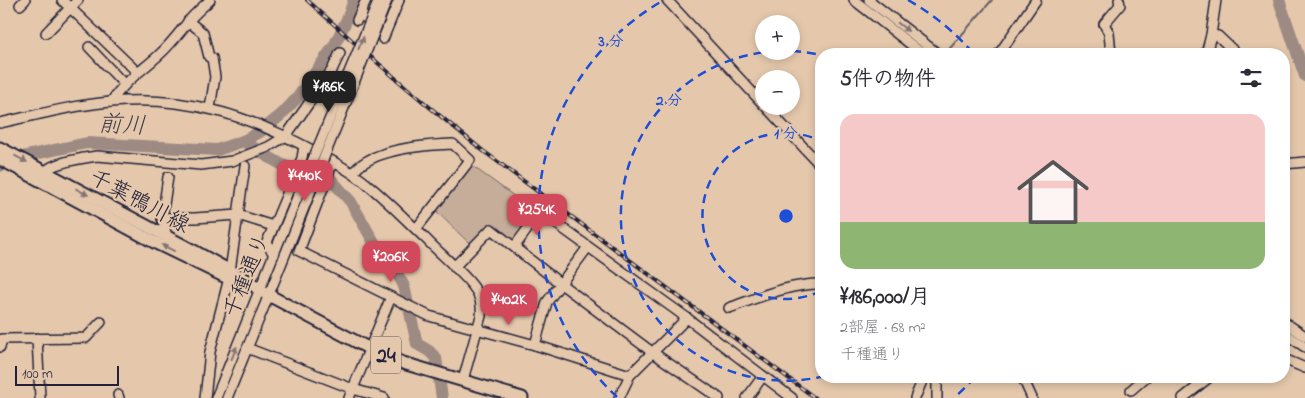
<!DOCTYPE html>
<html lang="ja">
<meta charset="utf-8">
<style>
body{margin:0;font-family:"Indie Flower","Klee One",sans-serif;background:#f2f2f3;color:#2b2b33;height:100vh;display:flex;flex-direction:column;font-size:19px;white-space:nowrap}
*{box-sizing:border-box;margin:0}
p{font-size:16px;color:#7c7c81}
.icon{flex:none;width:28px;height:28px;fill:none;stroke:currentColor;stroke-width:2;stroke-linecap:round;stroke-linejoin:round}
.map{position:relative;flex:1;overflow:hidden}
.drawer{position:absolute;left:815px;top:48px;width:475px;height:335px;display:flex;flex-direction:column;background:#fff;border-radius:20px;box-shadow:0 2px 8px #0003}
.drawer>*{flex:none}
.buttons{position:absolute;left:755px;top:15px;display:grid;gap:10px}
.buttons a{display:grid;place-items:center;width:45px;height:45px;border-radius:50%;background:#fff;box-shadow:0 2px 8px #0003;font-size:25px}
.scale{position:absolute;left:15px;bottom:12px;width:104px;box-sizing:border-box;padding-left:5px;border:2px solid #22223b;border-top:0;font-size:14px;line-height:18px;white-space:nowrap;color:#22223b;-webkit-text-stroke:4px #e5c8ac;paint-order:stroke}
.price{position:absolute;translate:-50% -42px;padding:0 11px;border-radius:10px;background:#d1495b;color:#fff;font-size:16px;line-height:32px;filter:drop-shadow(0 1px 2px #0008)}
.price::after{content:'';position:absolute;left:50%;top:30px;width:15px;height:11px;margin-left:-8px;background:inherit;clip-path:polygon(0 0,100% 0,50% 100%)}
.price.active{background:#222;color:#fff}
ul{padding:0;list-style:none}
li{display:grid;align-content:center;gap:10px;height:265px;padding:0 25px}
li+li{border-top:1px solid #e1e1e2}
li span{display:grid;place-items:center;height:155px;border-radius:15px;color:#555}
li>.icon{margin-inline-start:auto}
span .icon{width:90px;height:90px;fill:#fffc;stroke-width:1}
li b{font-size:21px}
h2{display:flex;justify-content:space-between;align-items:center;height:60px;padding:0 25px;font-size:21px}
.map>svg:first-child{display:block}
.green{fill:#c6ad9a;stroke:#74686a}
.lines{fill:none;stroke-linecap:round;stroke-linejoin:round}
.stream{stroke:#6c6066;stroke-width:2}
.river{stroke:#9d8a82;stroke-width:12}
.minor-casing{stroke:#22223b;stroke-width:12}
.major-casing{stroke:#22223b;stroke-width:15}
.minor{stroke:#e5c8ac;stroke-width:9}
.major{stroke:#e5c8ac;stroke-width:11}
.rail-casing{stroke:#22223b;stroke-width:4}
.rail{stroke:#e5c8ac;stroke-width:2;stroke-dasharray:5.5;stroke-linecap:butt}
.minor-bridge-casing{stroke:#22223b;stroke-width:12;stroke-linecap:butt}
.minor-bridge{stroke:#e5c8ac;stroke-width:9}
.oneway{fill:#847574}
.ring{fill:none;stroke:#1d4ed8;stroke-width:2.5;stroke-dasharray:9 6}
.labels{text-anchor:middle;stroke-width:4.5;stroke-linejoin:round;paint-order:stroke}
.shield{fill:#e5c8ac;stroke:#5c545d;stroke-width:1}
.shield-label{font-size:21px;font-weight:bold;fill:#22223b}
.street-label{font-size:22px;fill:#22223b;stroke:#e5c8ac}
.water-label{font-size:24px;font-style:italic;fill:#413c4d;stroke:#e5c8ac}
.centre{fill:#1d4ed8;stroke:#e5c8ac;stroke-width:2.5}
.ring-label{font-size:15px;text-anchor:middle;font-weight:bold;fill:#1d4ed8;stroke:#e5c8ac;stroke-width:4.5;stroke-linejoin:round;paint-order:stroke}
</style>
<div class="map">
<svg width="1305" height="398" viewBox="0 0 1305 398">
<rect width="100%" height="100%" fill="#e5c8ac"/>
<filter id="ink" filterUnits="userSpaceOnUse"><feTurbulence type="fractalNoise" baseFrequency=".02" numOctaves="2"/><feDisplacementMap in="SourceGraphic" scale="10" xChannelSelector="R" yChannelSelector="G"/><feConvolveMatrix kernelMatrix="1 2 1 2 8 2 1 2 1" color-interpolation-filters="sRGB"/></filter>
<g filter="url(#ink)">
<!-- green -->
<polygon class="green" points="471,165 536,212 515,240 512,241 490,225 470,244 435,210"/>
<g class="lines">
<!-- stream -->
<polyline class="stream" points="945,54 992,0"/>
<!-- river -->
<g class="river">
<polyline points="1279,0 1305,76"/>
<path d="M243 141C263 153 283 168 306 174 313 176 322 176 329 177L351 202 380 253 398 275 404 286 417 344 429 351 436 358 442 398"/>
<polyline points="0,166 26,156 87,143 217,150 243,141 260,132 281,115 298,97 334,46 348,17 354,0"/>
</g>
<defs>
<g id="minor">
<polyline points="62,0 137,72"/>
<polyline points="667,0 764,105"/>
<polyline points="854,0 923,54"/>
<polyline points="869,0 938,54"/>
<polyline points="20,5 25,0"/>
<polyline points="361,14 375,26"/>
<polyline points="357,20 366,0"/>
<polyline points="188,21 203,33 209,57 212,58 215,77 210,108"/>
<polyline points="46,33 78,0"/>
<polyline points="1211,35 1218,36 1237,54"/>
<polyline points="383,39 399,0"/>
<polyline points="89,47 124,84"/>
<polyline points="999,54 1036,0"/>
<polyline points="1111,54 1109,33 1104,24 1120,5 1119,0"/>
<polyline points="1206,54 1211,35 1216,0"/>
<path d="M111 102C125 80 142 71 160 54 171 44 179 33 188 22 194 14 203 7 210 0"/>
<polyline points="765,106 821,166"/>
<path d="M0 123C36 115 74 105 111 102 186 95 249 116 314 151 332 161 352 171 368 185 389 202 407 221 426 239 440 254 469 277 478 294 481 301 482 308 481 316L463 380"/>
<polyline points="333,162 299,251 429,316 535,345 630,375"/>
<polyline points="1284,164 1305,162"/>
<path d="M45 172C52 162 85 158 97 156L201 165 232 161 268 147 286 136 332 70 340 53"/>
<path d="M353 173C370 149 424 145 453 144L470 160 416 229"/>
<polyline points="162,218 195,218 238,215 273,226"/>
<polyline points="167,237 162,218 168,177"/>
<polyline points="515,246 540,212 687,318 792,398"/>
<polyline points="274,255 267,242 302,158 304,146"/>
<polyline points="454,267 491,229 561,284 652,352 719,398"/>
<polyline points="230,271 245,166"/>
<path d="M729 308C760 297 788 284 821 284"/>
<polyline points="1284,322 1305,336"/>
<polyline points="1284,333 1305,347"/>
<polyline points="37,338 40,398"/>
<polyline points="535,345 547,302 588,247"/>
<polyline points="0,347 2,339 86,338 101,322"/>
<polyline points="247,348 353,389 384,398"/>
<polyline points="1284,359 1305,368"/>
<polyline points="934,376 937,383 937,398"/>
<polyline points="1022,376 1032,398"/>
<polyline points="1131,390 1147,376"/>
<polyline points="118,395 119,398"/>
<polyline points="205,398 210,352 229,278"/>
<polyline points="216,398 282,234"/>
<polyline points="227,398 293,235"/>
<polyline points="349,398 391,297"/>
<polyline points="619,398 630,375 687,318"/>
<polyline points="747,398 763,376"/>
<polyline points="915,398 924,376"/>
<polyline points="1183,398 1211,376"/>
</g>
<g id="major">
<polyline points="0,148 194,251 250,282 259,290 370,349 403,363 522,398"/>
<polyline points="0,159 154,242 230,279"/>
</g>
</defs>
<!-- minor casing -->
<use href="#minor" class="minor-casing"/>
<!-- major casing -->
<use href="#major" class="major-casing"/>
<!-- minor -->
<use href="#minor" class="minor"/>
<!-- major -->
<use href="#major" class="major"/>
<defs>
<path id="rail" d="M307 0C364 52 422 102 482 150L815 398"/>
</defs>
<!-- rail casing -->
<use href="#rail" class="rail-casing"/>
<!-- rail -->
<use href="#rail" class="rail"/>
<defs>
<g id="minor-bridge">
<polyline points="282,234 379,0"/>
<polyline points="293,235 387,0"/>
</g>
</defs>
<!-- minor-bridge casing -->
<use href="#minor-bridge" class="minor-bridge-casing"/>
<!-- minor-bridge -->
<use href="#minor-bridge" class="minor-bridge"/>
</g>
<!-- one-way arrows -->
<defs><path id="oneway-solid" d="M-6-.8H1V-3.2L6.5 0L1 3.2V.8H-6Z" transform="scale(1.25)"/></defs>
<g class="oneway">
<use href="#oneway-solid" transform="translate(903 27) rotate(38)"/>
<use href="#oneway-solid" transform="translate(361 43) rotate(-67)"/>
<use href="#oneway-solid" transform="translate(21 159) rotate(28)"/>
<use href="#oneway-solid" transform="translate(82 192) rotate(28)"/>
<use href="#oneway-solid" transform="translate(168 248) rotate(-154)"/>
<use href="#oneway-solid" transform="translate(234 353) rotate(-68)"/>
</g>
</g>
<!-- distance rings -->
<g class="ring">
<path d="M821 291A83 83 0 1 1 821 141"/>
<path d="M825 376A165 165 0 1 1 776 51M792 51A165 165 0 0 1 820 55"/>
<path d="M975 377A248 248 0 0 1 955 397M617 397A248 248 0 0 1 664 0M908 0A248 248 0 0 1 973 53"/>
</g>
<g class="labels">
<!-- shield labels -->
<rect class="shield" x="371" y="336.5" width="30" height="37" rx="4"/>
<g class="shield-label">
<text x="386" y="362">24</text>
</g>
<!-- street labels -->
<g class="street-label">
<text transform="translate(140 200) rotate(28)" y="8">千葉鴨川線</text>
<text transform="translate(245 275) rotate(-68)" y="8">千種通り</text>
</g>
<!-- water labels -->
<g class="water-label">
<text transform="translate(122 124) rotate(3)" y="8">前川</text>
</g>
</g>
<circle cx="786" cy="216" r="8" class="centre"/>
<g class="ring-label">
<text x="611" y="46">3 分</text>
<text x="669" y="105">2 分</text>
<text x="786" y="138">1 分</text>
</g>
</svg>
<div class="buttons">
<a>+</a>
<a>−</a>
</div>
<div class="scale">100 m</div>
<b class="price active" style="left:329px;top:113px">¥186K</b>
<b class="price" style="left:305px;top:202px">¥440K</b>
<b class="price" style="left:537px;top:236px">¥254K</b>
<b class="price" style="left:391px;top:283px">¥206K</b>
<b class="price" style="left:509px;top:326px">¥402K</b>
<section class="drawer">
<h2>5件の物件<svg class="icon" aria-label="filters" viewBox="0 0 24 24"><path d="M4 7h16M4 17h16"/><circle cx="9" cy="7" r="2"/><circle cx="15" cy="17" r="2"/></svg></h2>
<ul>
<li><span style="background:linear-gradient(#f6c9c9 70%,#8fb573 0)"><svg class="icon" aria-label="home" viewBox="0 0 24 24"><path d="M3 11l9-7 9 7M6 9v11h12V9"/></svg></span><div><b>¥186,000/月</b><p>2部屋 · 68 m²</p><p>千種通り</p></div></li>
</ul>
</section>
</div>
